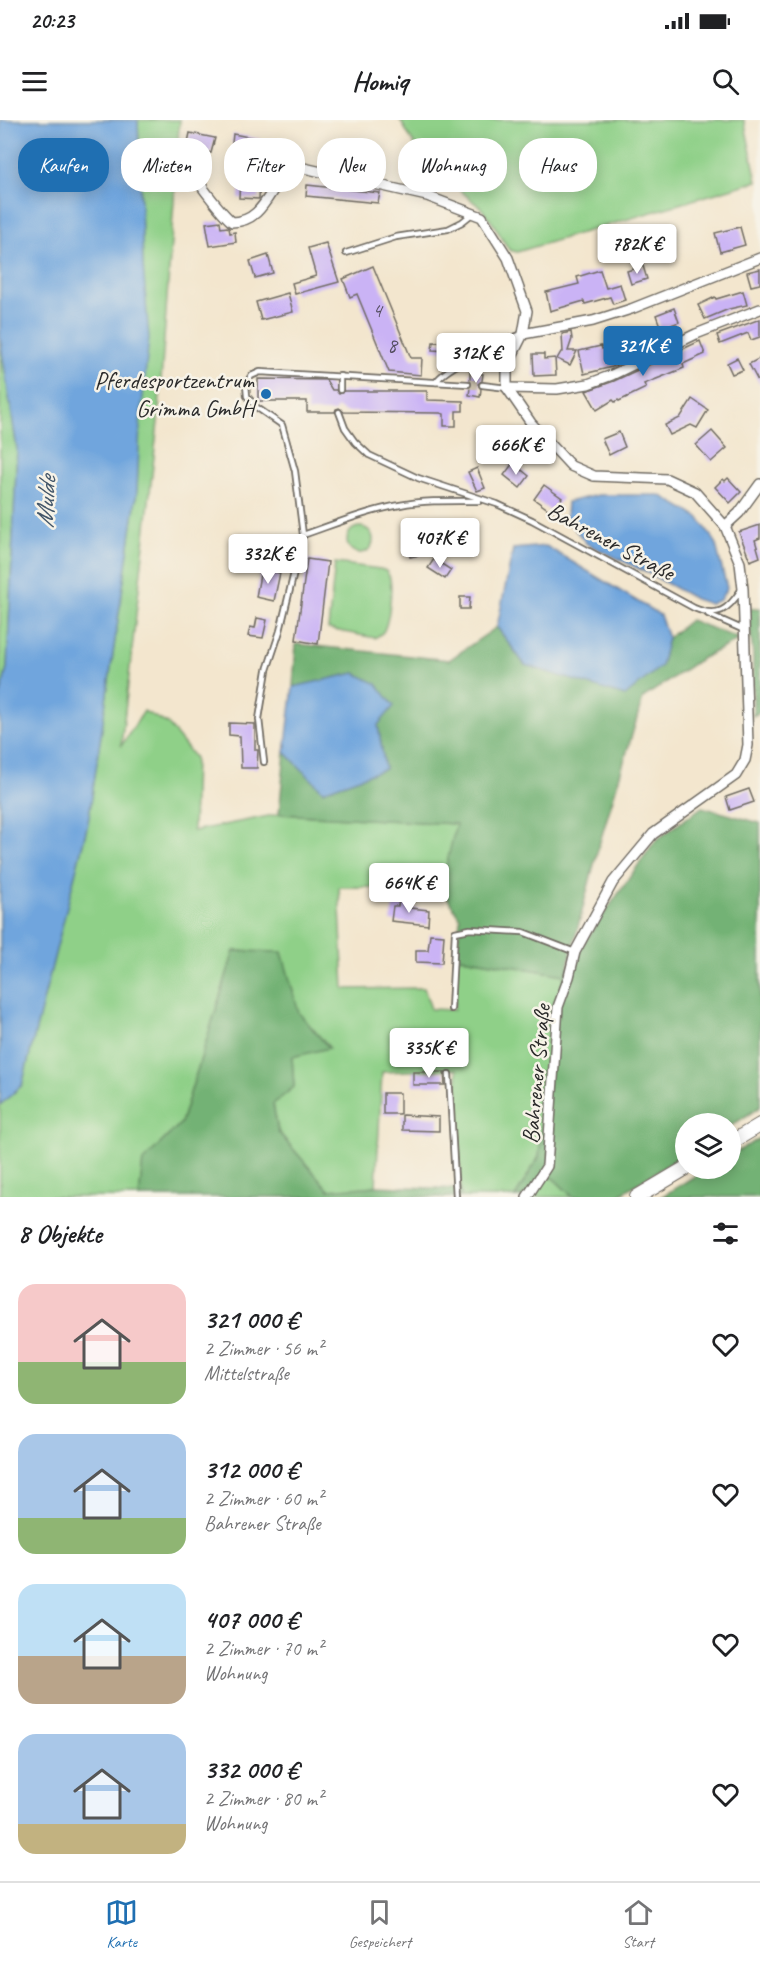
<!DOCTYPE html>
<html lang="de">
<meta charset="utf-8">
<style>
body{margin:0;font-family:Caveat,sans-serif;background:#f6f6f6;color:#202124;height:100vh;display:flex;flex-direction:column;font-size:22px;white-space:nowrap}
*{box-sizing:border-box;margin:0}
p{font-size:20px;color:#757577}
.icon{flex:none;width:33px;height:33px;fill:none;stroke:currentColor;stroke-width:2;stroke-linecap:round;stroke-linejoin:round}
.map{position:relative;height:1077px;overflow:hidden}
.details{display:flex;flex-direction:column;background:#fff;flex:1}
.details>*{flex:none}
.hud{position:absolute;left:18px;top:18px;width:724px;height:54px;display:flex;gap:12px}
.controls{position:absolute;left:675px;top:993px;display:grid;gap:12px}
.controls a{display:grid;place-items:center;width:66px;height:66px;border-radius:50%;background:#fff;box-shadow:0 3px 15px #0003;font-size:30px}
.price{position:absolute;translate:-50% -51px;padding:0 14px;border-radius:6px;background:#fff;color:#222;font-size:20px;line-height:39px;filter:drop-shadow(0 2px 3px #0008)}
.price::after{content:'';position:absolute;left:50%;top:36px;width:18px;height:14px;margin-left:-9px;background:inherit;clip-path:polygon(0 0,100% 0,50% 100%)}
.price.selected{background:#1f6fb2;color:#fff}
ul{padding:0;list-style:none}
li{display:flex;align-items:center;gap:18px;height:150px;padding:0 18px}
li span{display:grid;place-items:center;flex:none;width:168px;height:120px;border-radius:18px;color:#555}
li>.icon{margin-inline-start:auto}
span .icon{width:72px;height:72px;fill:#fffc;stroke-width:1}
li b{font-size:26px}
h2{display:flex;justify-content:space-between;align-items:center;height:72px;padding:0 18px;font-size:26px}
.tag{padding:0 21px;border-radius:24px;background:#fff;box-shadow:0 3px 15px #0003;font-size:21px;line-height:54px}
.tag.selected{background:#1f6fb2;color:#fff}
.status{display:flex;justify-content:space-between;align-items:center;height:42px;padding:0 30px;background:#fff;direction:ltr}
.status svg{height:16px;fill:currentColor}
header{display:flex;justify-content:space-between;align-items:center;height:78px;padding:0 18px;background:#fff;font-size:27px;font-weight:700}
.menu{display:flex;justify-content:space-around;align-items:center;height:84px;border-top:2px solid #e0e0e0;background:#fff;font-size:16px;color:#757577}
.menu a{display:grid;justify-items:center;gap:3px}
.menu .selected{color:#1f6fb2}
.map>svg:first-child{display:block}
.green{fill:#8fd088;stroke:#5d7e5a;stroke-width:1.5}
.forest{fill:#73b274;stroke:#4f6e50;stroke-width:1.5}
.water{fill:#70a5dd;stroke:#4e6884;stroke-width:1.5}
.building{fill:#cab3f5}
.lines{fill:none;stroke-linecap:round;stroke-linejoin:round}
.street-tunnel{stroke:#cbc1ad;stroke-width:9;stroke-dasharray:9 4.5;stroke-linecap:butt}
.lane-casing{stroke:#716c64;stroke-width:8}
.street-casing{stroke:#716c64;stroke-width:12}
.secondary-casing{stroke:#716c64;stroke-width:16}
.lane{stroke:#fff;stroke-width:4.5}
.street{stroke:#fff;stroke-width:9}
.secondary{stroke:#fff;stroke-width:14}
.poi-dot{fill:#1f6fb2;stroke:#f7f3e8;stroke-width:2}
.labels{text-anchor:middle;stroke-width:5;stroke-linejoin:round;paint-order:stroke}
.number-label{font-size:21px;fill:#534d5e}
.poi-label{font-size:24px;fill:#2b2b2b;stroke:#f7f3e8;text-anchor:end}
.street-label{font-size:24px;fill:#2b2b2b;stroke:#f7f3e8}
.water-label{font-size:26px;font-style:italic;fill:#435669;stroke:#f7f3e8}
</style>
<div class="status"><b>20:23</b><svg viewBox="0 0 49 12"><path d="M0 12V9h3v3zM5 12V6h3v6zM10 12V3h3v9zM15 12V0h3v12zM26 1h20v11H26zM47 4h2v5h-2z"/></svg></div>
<header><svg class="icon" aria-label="menu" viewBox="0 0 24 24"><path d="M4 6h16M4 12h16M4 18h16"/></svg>Homiq<svg class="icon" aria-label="search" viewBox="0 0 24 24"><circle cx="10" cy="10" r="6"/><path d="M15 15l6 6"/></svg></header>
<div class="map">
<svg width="760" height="1077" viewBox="0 0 760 1077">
<rect width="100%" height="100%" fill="#f7f3e8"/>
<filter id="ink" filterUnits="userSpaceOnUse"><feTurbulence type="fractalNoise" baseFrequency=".0167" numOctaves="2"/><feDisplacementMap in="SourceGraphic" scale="12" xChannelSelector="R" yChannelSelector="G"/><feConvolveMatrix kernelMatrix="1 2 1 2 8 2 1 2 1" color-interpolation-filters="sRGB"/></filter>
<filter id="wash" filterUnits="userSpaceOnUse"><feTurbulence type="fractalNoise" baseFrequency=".008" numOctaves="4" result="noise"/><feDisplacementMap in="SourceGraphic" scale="24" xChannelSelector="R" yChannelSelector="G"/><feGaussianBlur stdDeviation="1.35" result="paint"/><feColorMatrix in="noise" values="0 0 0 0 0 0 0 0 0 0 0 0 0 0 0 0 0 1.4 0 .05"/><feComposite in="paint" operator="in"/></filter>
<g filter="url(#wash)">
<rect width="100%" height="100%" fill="#f3e6ce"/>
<!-- green -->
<g class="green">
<polygon points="138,0 180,0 178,17 182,37 176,53 158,302 121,626 144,591 168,604 195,638 193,711 279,694 457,704 441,768 339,767 344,869 424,868 431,889 454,890 457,837 565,855 554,884 539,1037 515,1077 461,1077 457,949 382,952 376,1066 329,1071 278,1011 273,984 294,967 292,937 329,927 299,893 282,833 234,831 181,1003 143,1041 139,1077 0,1077 0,985 22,965 88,703 137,371 143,145"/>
<polygon points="400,0 744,0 757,61 517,132 509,130 494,105 482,89 422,38"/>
<polygon points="0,219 17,329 7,548 0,577"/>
<circle cx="360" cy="420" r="13"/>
<path d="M335 443 380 449C384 450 386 450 388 454 394 462 389 503 383 512 381 514 378 516 375 518L328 509Z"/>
<polygon points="551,1056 573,1077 521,1077"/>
</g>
<!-- forest -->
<g class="forest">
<polygon points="760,488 760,592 753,596 753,535 748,489"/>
<polygon points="690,500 740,519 699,540 643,578 599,725 566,853 588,817 655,721 702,687 760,703 760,987 731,1006 730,1004 686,1004 685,1034 616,1077 573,1077 551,1056 521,1077 515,1077 539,1037 554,884 565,855 457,837 460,798 441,768 456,704 279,694 285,632 323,671 385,649 378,605 355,553 293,567 296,524 449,540 497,507 525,545 661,546 668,518"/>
<polygon points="234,831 282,832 299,893 329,928 292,937 294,967 273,984 278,1012 329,1070 376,1066 460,1069 461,1077 139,1077 143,1041 181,1003"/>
<polygon points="760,1018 760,1077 661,1077 706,1049 730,1048 731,1035"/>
</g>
<!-- water -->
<g class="water">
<polygon points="0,0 138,0 143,145 149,218 140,305 137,371 88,703 22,965 0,985 0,577 7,548 17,329 0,219"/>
<polygon points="598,375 660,375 698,397 715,421 727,468 720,480 710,484 695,479 650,454 587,424 566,399 567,382"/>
<polygon points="546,426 660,495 668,518 661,546 625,576 525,545 497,507 513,429"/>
<polygon points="355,553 377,564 394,586 378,605 385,649 323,671 285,632 293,567"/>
</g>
<g id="blocks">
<!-- building -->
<g class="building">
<polygon points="190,13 215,18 211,33 187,27"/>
<polygon points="233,14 260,19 258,28 232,23"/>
<polygon points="240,55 260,56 259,79 239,78"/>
<polygon points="307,65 380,73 378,83 306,76"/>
<polygon points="220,101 221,108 227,107 229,108 230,113 235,112 236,122 210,126 206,103"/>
<polygon points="740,107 745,125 720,132 715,113"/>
<polygon points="326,123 339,162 295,174 292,163 316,156 308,128"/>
<polygon points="268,135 273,153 255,158 250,141"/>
<polygon points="373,146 411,238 422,238 421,255 389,252 357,174 350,177 343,159"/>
<polygon points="643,146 647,159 631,164 627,151"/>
<polygon points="760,149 760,164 751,166 747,152"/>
<polygon points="600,150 606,168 620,164 625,180 613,184 610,177 585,184 584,181 550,191 546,172 579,164 577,157"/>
<polygon points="743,171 747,185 729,189 705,199 698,185 715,177 716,179"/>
<polygon points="288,173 293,192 261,200 256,182"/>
<polygon points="674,188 679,202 661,209 666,221 612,247 584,254 579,231 601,226 602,229 610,226 612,231 634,223 631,216 660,206 656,195"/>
<polygon points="760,199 760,217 751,220 748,213 720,224 717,215"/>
<polygon points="571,212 572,219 568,231 577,231 570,245 557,239 561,232 563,232 562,214"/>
<polygon points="700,221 705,234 683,244 684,248 644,264 646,268 619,281 618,280 615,282 613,280 597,290 586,271 614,261"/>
<polygon points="433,222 468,223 467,232 432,230"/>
<polygon points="507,231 502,247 490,243 494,233"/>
<polygon points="533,234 544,234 544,239 555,238 556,255 534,256"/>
<polygon points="737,238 743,250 732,254 727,243"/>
<polygon points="760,238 760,265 749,244"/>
<polygon points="470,252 483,254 482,261 478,264 481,269 480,277 469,275 470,268 472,264 470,260"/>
<polygon points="258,259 326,260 332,270 336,270 339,274 344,271 427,271 427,280 463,281 463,291 456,291 456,306 444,306 444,294 440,293 344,292 339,288 336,289 335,292 307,292 307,281 258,281"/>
<polygon points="692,279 708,290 697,308 691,305 670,315 665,305 680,298"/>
<polygon points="712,311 727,328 711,342 696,325"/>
<polygon points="619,312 625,327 609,335 602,319"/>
<polygon points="513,343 529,356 520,368 504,355"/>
<polygon points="477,348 485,368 477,371 468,352"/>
<polygon points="728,358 741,372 730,383 715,367 723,359 725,361"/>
<polygon points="544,365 562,378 552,392 534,379"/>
<polygon points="760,405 760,418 755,420 760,437 750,441 739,412"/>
<polygon points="426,423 428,433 410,437 408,426"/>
<polygon points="307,439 328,442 318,524 296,520"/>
<polygon points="434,439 451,450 445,459 428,448"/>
<polygon points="261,449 280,453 274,481 256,477"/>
<polygon points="460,477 470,477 469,489 460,489"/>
<polygon points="257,498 267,500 263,518 248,516 250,507 255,508"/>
<polygon points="229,603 255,604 255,630 258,630 257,648 241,648 240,616 229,615"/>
<polygon points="749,669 754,682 730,690 726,677"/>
<polygon points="399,779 411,781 410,788 429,790 428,805 391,801 393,786 398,786"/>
<polygon points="430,814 444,815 442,843 416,842 416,830 428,830"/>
<polygon points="413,952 444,952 445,965 413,965"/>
<rect x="383" y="973" width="17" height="21"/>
<polygon points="402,995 439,997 439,1011 402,1010"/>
</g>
</g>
</g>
<g filter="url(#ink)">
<use href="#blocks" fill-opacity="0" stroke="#716c64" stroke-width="1.5"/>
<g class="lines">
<!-- street-tunnel -->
<polyline class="street-tunnel" points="468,264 482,265"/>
<defs>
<g id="lane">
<polyline points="346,133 396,117 448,109 462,102 472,94"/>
<path d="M436 262C445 247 503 221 522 214"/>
<polyline points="482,265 507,268"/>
<polyline points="340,270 340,256"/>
<path d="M339 292 345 308 355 322 369 335 418 358 497 384 532 400 694 488C718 498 728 490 741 470"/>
<path d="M303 415C335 404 366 391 400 385 426 380 452 381 479 381"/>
<polyline points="708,494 744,510"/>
<polyline points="264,642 259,599 267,550 280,511 303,415 295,351 282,305 256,287 247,276 246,264 251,256 260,252 468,264"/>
<polyline points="451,889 455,812 470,809 523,812 575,832"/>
<polyline points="449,954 456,1077"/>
</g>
<g id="street">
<path d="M178 36C197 57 211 83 232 102 262 102 268 72 286 52L292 48H304L427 76 482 97 508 138 527 191 523 214 514 232 507 252V268L531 303 571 346 594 356 667 359 695 372 725 406 740 443 743 469 748 625 745 640 736 655 653 714 613 762 575 832 569 857 558 887 547 1046 527 1077"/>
<polyline points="523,214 593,201 631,189 760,138"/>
<polyline points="507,268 557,269 588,264 612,255 696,214 760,189"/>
<polyline points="725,406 739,393 760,364"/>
</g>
<g id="secondary">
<polyline points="730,1023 760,1005"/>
<polyline points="637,1077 686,1048"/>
</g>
</defs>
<!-- lane casing -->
<use href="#lane" class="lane-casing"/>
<!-- street casing -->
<use href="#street" class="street-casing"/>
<!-- secondary casing -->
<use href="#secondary" class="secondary-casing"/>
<!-- lane -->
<use href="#lane" class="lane"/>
<!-- street -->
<use href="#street" class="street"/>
<!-- secondary -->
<use href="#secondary" class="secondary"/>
</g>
</g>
<!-- markers -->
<circle class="poi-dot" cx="266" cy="274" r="6"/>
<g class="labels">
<!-- number labels -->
<g class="number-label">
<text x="377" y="197">4</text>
<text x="392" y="232">8</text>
</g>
<!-- poi labels -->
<g class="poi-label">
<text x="254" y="268">Pferdesportzentrum<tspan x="254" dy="28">Grimma GmbH</tspan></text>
</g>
<!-- street labels -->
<g class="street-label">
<text transform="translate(611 421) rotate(28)" y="8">Bahrener Straße</text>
<text transform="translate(536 954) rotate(-85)" y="8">Bahrener Straße</text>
</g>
<!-- water labels -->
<g class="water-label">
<text transform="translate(45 382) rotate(-87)" y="9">Mulde</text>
</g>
</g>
</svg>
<div class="controls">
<a><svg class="icon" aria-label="layers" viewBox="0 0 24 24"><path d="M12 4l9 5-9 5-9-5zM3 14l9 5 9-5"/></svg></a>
</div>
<b class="price" style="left:637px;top:155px">782K €</b>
<b class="price selected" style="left:643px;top:257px">321K €</b>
<b class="price" style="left:476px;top:264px">312K €</b>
<b class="price" style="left:516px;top:356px">666K €</b>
<b class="price" style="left:440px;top:449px">407K €</b>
<b class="price" style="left:268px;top:465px">332K €</b>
<b class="price" style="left:409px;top:794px">664K €</b>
<b class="price" style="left:429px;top:959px">335K €</b>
<div class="hud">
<a class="tag selected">Kaufen</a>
<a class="tag">Mieten</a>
<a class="tag">Filter</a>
<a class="tag">Neu</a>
<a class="tag">Wohnung</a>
<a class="tag">Haus</a>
</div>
</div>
<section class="details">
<h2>8 Objekte<svg class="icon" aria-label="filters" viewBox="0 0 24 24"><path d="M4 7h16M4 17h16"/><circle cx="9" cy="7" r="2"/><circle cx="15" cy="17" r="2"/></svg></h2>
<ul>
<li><span style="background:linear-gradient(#f6c9c9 65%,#8fb573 0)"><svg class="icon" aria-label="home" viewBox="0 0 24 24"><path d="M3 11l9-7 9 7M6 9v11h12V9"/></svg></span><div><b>321 000 €</b><p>2 Zimmer · 56 m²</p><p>Mittelstraße</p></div><svg class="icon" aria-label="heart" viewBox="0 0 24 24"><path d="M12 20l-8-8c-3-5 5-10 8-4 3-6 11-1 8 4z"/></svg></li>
<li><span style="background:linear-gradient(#a9c7e8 70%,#8fb573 0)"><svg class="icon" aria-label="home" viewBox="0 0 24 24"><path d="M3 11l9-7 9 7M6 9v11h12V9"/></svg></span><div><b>312 000 €</b><p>2 Zimmer · 60 m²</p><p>Bahrener Straße</p></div><svg class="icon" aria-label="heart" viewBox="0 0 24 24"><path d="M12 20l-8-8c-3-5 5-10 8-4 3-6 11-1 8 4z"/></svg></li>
<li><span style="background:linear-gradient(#bfe0f5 60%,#b9a48a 0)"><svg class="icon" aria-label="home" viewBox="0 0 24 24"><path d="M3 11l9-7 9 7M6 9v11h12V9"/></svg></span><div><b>407 000 €</b><p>2 Zimmer · 70 m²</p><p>Wohnung</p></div><svg class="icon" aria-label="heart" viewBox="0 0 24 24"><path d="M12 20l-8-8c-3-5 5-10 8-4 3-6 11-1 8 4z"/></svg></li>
<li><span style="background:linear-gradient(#a9c7e8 75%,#c2b280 0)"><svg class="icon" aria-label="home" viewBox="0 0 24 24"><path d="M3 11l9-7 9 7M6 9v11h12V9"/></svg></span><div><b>332 000 €</b><p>2 Zimmer · 80 m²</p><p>Wohnung</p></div><svg class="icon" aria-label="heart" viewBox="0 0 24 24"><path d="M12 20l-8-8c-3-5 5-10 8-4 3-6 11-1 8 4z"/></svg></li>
</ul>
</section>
<nav class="menu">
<a class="selected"><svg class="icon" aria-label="map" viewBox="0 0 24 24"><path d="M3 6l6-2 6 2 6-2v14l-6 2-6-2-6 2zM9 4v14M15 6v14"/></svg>Karte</a>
<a><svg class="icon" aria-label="saved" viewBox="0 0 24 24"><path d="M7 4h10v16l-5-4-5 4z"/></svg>Gespeichert</a>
<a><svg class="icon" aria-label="home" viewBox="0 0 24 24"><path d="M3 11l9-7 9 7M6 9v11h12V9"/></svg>Start</a>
</nav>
